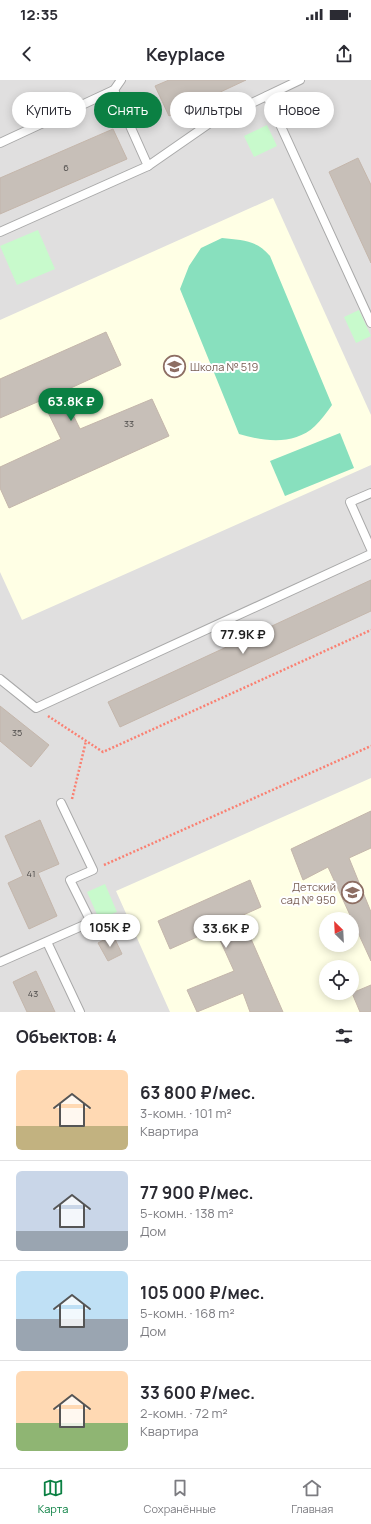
<!DOCTYPE html>
<html lang="ru">
<meta charset="utf-8">
<style>
body{margin:0;font-family:Manrope,sans-serif;background:#f2f2f3;color:#2b2b33;height:100vh;display:flex;flex-direction:column;font-size:15px;white-space:nowrap}
*{box-sizing:border-box;margin:0}
p{font-size:13px;color:#7c7c81}
.icon{flex:none;width:22px;height:22px;fill:none;stroke:currentColor;stroke-width:2;stroke-linecap:round;stroke-linejoin:round}
.map{position:relative;height:932px;overflow:hidden}
.sheet{display:flex;flex-direction:column;background:#fff;flex:1}
.sheet>*{flex:none}
.guide{position:absolute;left:12px;top:12px;width:347px;height:36px;display:flex;gap:8px}
.needle{width:26px;rotate:336deg}
.tools{position:absolute;left:319px;top:832px;display:grid;gap:8px}
.tools a{display:grid;place-items:center;width:40px;height:40px;border-radius:50%;background:#fff;box-shadow:0 2px 10px #0003;font-size:20px}
.price{position:absolute;translate:-50% -34px;padding:0 9px;border-radius:14px;background:#fff;color:#222;font-size:13px;line-height:26px;filter:drop-shadow(0 1px 2px #0008)}
.price::after{content:'';position:absolute;left:50%;top:24px;width:12px;height:9px;margin-left:-6px;background:inherit;clip-path:polygon(0 0,100% 0,50% 100%)}
.price.selected{background:#0b8043;color:#fff}
ul{padding:0;list-style:none}
li{display:flex;align-items:center;gap:12px;height:100px;padding:0 16px}
li+li{border-top:1px solid #e1e1e2}
li span{display:grid;place-items:center;flex:none;width:112px;height:80px;border-radius:6px;color:#555}
li>.icon{margin-inline-start:auto}
span .icon{width:48px;height:48px;fill:#fffc;stroke-width:1}
li b{font-size:17px}
h2{display:flex;justify-content:space-between;align-items:center;height:48px;padding:0 16px;font-size:17px}
.tag{padding:0 14px;border-radius:18px;background:#fff;box-shadow:0 2px 10px #0003;font-size:14px;line-height:36px}
.tag.selected{background:#0b8043;color:#fff}
.status{display:flex;justify-content:space-between;align-items:center;height:28px;padding:0 20px;background:#fff;direction:ltr}
.status svg{height:11px;fill:currentColor}
header{display:flex;justify-content:space-between;align-items:center;height:52px;padding:0 16px;background:#fff;font-size:18px;font-weight:700}
.tab-bar{display:flex;justify-content:space-around;align-items:center;height:56px;border-top:1px solid #e1e1e2;background:#fff;font-size:11px;color:#7c7c81}
.tab-bar a{display:grid;justify-items:center;gap:2px}
.tab-bar .selected{color:#0b8043}
.map>svg:first-child{display:block}
.residential{fill:#e0dfdf;fill-rule:evenodd}
.education{fill:#ffffe5;fill-rule:evenodd}
.park{fill:#c8facc}
.pitch{fill:#88e0be}
.building{fill:#c7bfb8;stroke:#c4b6ab}
.lines{fill:none;stroke-linecap:round;stroke-linejoin:round}
.service-casing{stroke:#a9a9a9;stroke-width:10}
.path{stroke:#fa8072;stroke-width:2.5;stroke-dasharray:2 2;stroke-linecap:butt}
.service{stroke:#fff;stroke-width:8}
.labels{text-anchor:middle;stroke-width:4;stroke-linejoin:round;paint-order:stroke}
.number-label{font-size:9px;fill:#4b4948}
.education-label{font-size:11px;fill:#785e54;stroke:#fff;text-anchor:start}
</style>
<div class="status"><b>12:35</b><svg viewBox="0 0 49 12"><path d="M0 12V9h3v3zM5 12V6h3v6zM10 12V3h3v9zM15 12V0h3v12zM26 1h20v11H26zM47 4h2v5h-2z"/></svg></div>
<header><svg class="icon" aria-label="back" viewBox="0 0 24 24"><path d="M15 5l-7 7 7 7"/></svg>Keyplace<svg class="icon" aria-label="share" viewBox="0 0 24 24"><path d="M12 15V3M7 8l5-5 5 5M5 13v7h14v-7"/></svg></header>
<div class="map">
<svg width="371" height="932" viewBox="0 0 371 932">
<rect width="100%" height="100%" fill="#f2efe9"/>
<!-- residential -->
<path class="residential" d="M0 0H371V932H0ZM326 839H352V865H326ZM326 887H352V913H326Z"/>
<!-- education -->
<g class="education">
<polygon points="273,118 371,335 371,385 22,540 0,492 0,240"/>
<path d="M371 698V932H170L116 811ZM326 839H352V865H326ZM326 887H352V913H326Z"/>
</g>
<!-- park -->
<g class="park">
<polygon points="267,45 277,66 254,77 244,56"/>
<polygon points="38,150 55,189 17,205 0,166"/>
<polygon points="359,230 371,256 356,263 344,237"/>
<polygon points="105,804 117,832 99,839 87,812"/>
</g>
<!-- pitch -->
<g class="pitch">
<path d="M222 158C242 160 257 160 270 176L332 325C327 332 321 340 315 346 294 366 263 361 239 354L180 209 189 186 201 168Z"/>
<polygon points="340,353 354,388 285,416 270,381"/>
</g>
<!-- building -->
<g class="building">
<polygon points="169,0 246,0 169,36 155,6"/>
<polygon points="113,49 127,79 0,134 0,98"/>
<polygon points="358,78 371,105 371,183 329,92"/>
<polygon points="106,252 121,285 62,312 80,349 152,319 169,356 9,428 0,408 0,387 61,359 42,320 0,338 0,299"/>
<polygon points="371,500 371,531 120,647 108,622"/>
<polygon points="0,626 49,665 31,687 0,661"/>
<polygon points="371,731 371,768 349,778 371,832 371,881 328,787 303,800 291,769"/>
<polygon points="40,740 59,784 38,793 57,836 29,849 8,803 23,796 5,756"/>
<polygon points="250,800 261,827 241,836 283,932 250,932 243,913 197,932 187,910 234,891 215,849 170,869 158,841"/>
<polygon points="113,855 122,874 108,881 98,863"/>
<polygon points="36,891 55,932 27,932 13,902"/>
<polygon points="371,905 371,932 360,932 352,913"/>
</g>
<g class="lines">
<defs>
<g id="service">
<polyline points="267,16 371,243"/>
<polyline points="0,63 114,10 121,0"/>
<polyline points="148,86 210,43 300,0"/>
<polyline points="0,152 148,86 114,10"/>
<polyline points="371,413 350,422 371,469"/>
<polyline points="0,599 36,628 371,474"/>
<polyline points="47,862 80,932"/>
<polyline points="0,882 91,842 70,800 93,790 61,723"/>
</g>
</defs>
<!-- service casing -->
<use href="#service" class="service-casing"/>
<!-- path -->
<g class="path">
<polyline points="48,636 103,672 371,550"/>
<polyline points="72,719 86,661"/>
<polyline points="104,785 371,666"/>
</g>
<!-- service -->
<use href="#service" class="service"/>
</g>
<!-- icons -->
<defs>
<symbol id="school-ring" viewBox="-11 -11 22 22"><circle r="9.5" fill="#fff" stroke="#8d6e63" stroke-width="1.5"/><path d="M0-5L7-2L0 1L-7-2ZM-4 1L0 2.5L4 1V4Q0 6-4 4Z" fill="#8d6e63"/></symbol>
</defs>
<g fill-rule="evenodd">
<use href="#school-ring" x="162" y="274" width="25" height="25"/>
<use href="#school-ring" x="340" y="800" width="25" height="25"/>
</g>
<g class="labels">
<!-- number labels -->
<g class="number-label">
<text x="66" y="91">6</text>
<text x="129" y="347">33</text>
<text x="17" y="656">35</text>
<text x="31" y="797">41</text>
<text x="33" y="917">43</text>
</g>
<!-- education labels -->
<g class="education-label">
<text x="190" y="291">Школа № 519</text>
<text x="336" y="811" text-anchor="end">Детский<tspan x="336" dy="13">сад № 950</tspan></text>
</g>
</g>
</svg>
<div class="tools">
<a><svg class="needle" viewBox="-14 -14 28 28"><path d="M0-13l5 13h-10z" fill="#e53935"/><path d="M0 13l5-13h-10z" fill="#7c7c81"/></svg></a>
<a><svg class="icon" aria-label="locate" viewBox="0 0 24 24"><circle cx="12" cy="12" r="6"/><path d="M12 2v4M12 18v4M2 12h4M18 12h4"/></svg></a>
</div>
<b class="price selected" style="left:71px;top:342px">63.8K ₽</b>
<b class="price" style="left:243px;top:575px">77.9K ₽</b>
<b class="price" style="left:110px;top:868px">105K ₽</b>
<b class="price" style="left:226px;top:869px">33.6K ₽</b>
<div class="guide">
<a class="tag">Купить</a>
<a class="tag selected">Снять</a>
<a class="tag">Фильтры</a>
<a class="tag">Новое</a>
</div>
</div>
<section class="sheet">
<h2>Объектов: 4<svg class="icon" aria-label="filters" viewBox="0 0 24 24"><path d="M4 7h16M4 17h16"/><circle cx="9" cy="7" r="2"/><circle cx="15" cy="17" r="2"/></svg></h2>
<ul>
<li><span style="background:linear-gradient(#ffd9b3 70%,#c2b280 0)"><svg class="icon" aria-label="home" viewBox="0 0 24 24"><path d="M3 11l9-7 9 7M6 9v11h12V9"/></svg></span><div><b>63 800 ₽/мес.</b><p>3-комн. · 101 m²</p><p>Квартира</p></div></li>
<li><span style="background:linear-gradient(#c9d6e8 75%,#9aa5b1 0)"><svg class="icon" aria-label="home" viewBox="0 0 24 24"><path d="M3 11l9-7 9 7M6 9v11h12V9"/></svg></span><div><b>77 900 ₽/мес.</b><p>5-комн. · 138 m²</p><p>Дом</p></div></li>
<li><span style="background:linear-gradient(#bfe0f5 60%,#9aa5b1 0)"><svg class="icon" aria-label="home" viewBox="0 0 24 24"><path d="M3 11l9-7 9 7M6 9v11h12V9"/></svg></span><div><b>105 000 ₽/мес.</b><p>5-комн. · 168 m²</p><p>Дом</p></div></li>
<li><span style="background:linear-gradient(#ffd9b3 65%,#8fb573 0)"><svg class="icon" aria-label="home" viewBox="0 0 24 24"><path d="M3 11l9-7 9 7M6 9v11h12V9"/></svg></span><div><b>33 600 ₽/мес.</b><p>2-комн. · 72 m²</p><p>Квартира</p></div></li>
</ul>
</section>
<nav class="tab-bar">
<a class="selected"><svg class="icon" aria-label="map" viewBox="0 0 24 24"><path d="M3 6l6-2 6 2 6-2v14l-6 2-6-2-6 2zM9 4v14M15 6v14"/></svg>Карта</a>
<a><svg class="icon" aria-label="saved" viewBox="0 0 24 24"><path d="M7 4h10v16l-5-4-5 4z"/></svg>Сохранённые</a>
<a><svg class="icon" aria-label="home" viewBox="0 0 24 24"><path d="M3 11l9-7 9 7M6 9v11h12V9"/></svg>Главная</a>
</nav>
